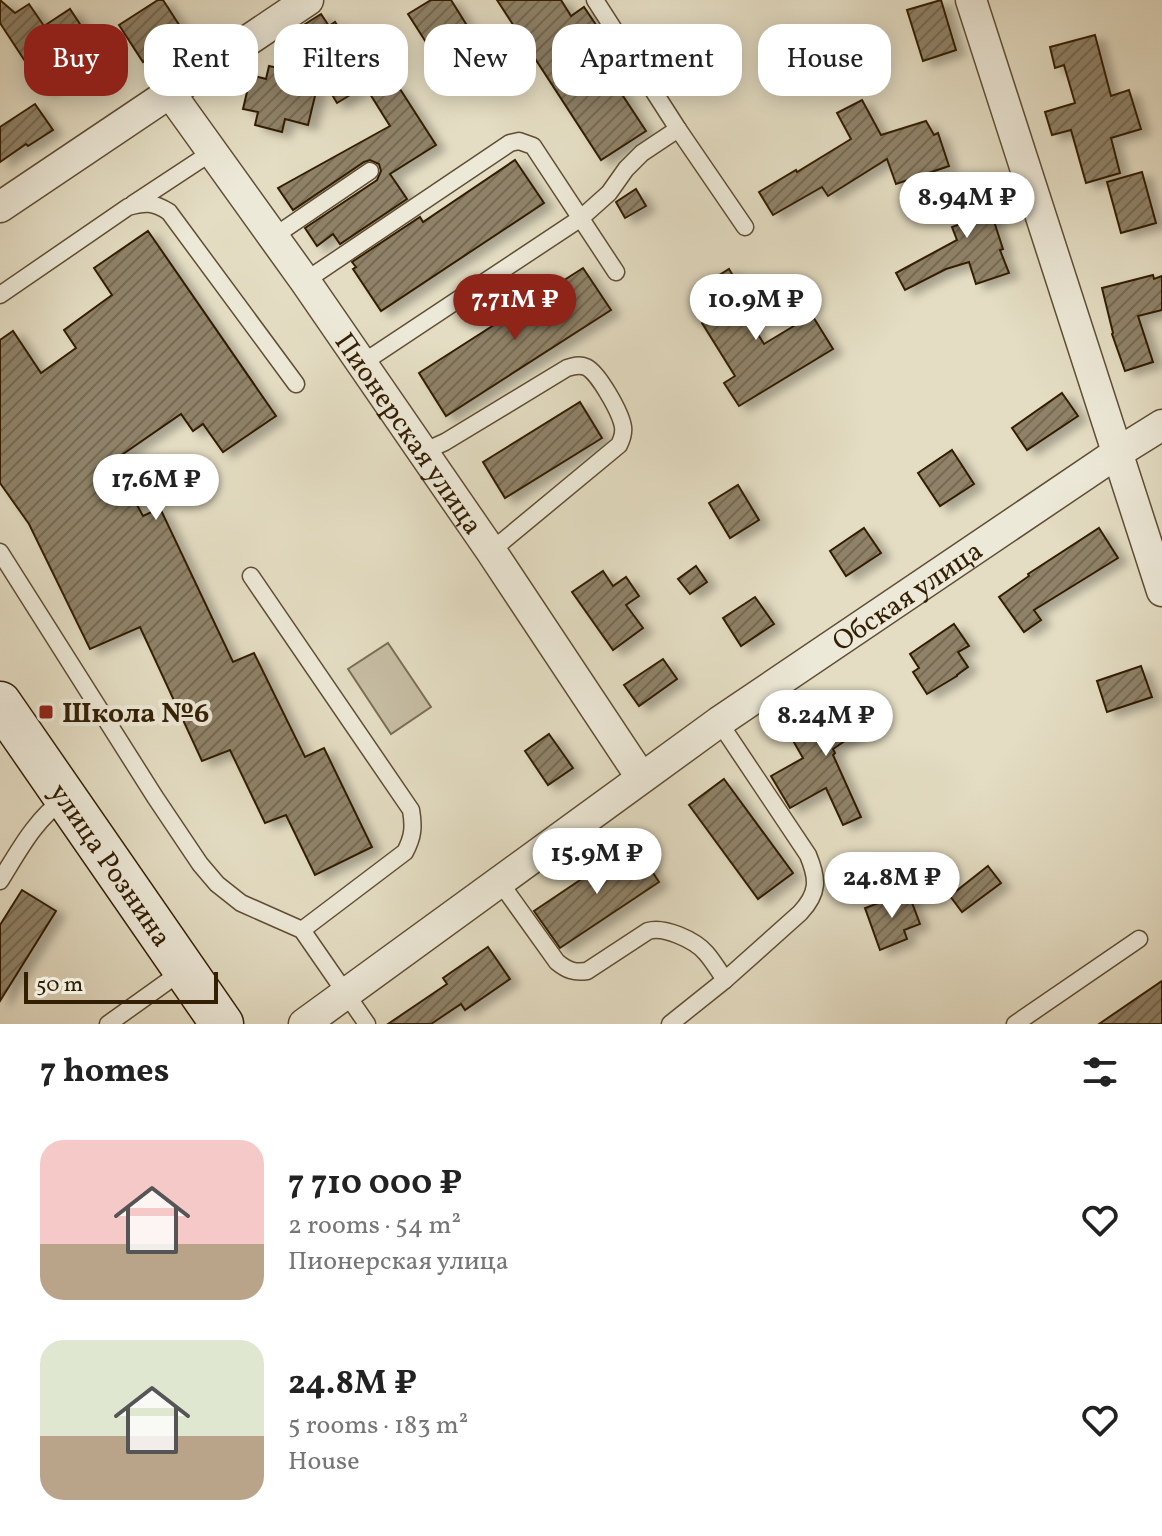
<!DOCTYPE html>
<meta charset="utf-8">
<style>
body{margin:0;font-family:Vollkorn,serif;background:#f6f6f6;color:#222;height:100vh;display:flex;flex-direction:column;font-size:30px;white-space:nowrap}
*{box-sizing:border-box;margin:0}
p{font-size:26px;color:#767676}
.icon{flex:none;width:44px;height:44px;fill:none;stroke:currentColor;stroke-width:2;stroke-linecap:round;stroke-linejoin:round}
.map{position:relative;height:1024px;overflow:hidden}
.side{display:flex;flex-direction:column;background:#fff;flex:1}
.side>*{flex:none}
.guide{position:absolute;left:24px;top:24px;width:1114px;height:72px;display:flex;gap:16px}
.scale{position:absolute;left:24px;bottom:20px;width:194px;box-sizing:border-box;padding-left:8px;border:4px solid #331f04;border-top:0;font-size:22px;line-height:28px;white-space:nowrap;color:#331f04;-webkit-text-stroke:6px #ede9d8;paint-order:stroke}
.price{position:absolute;translate:-50% -68px;padding:0 18px;border-radius:28px;background:#fff;color:#222;font-size:26px;line-height:52px;filter:drop-shadow(0 2px 4px #0008)}
.price::after{content:'';position:absolute;left:50%;top:48px;width:24px;height:18px;margin-left:-12px;background:inherit;clip-path:polygon(0 0,100% 0,50% 100%)}
.price.current{background:#8f2418;color:#fff}
ul{padding:0;list-style:none}
li{display:flex;align-items:center;gap:24px;height:200px;padding:0 40px}
li span{display:grid;place-items:center;flex:none;width:224px;height:160px;border-radius:24px;color:#555}
li>.icon{margin-inline-start:auto}
span .icon{width:96px;height:96px;fill:#fffc;stroke-width:1}
li b{font-size:34px}
h2{display:flex;justify-content:space-between;align-items:center;height:96px;padding:0 40px;font-size:34px}
.pill{padding:0 28px;border-radius:24px;background:#fff;box-shadow:0 4px 20px #0003;font-size:28px;line-height:72px}
.pill.current{background:#8f2418;color:#fff}
.map>svg:first-child{display:block}
.park{fill:#c6bda3;stroke:#7c6e54;stroke-width:2}
.building{fill:url(#building-hatch);stroke:#331f04;stroke-width:2;filter:url(#shadow)}
.lines{fill:none;stroke-linecap:round;stroke-linejoin:round}
.service-casing{stroke:#5f4e34;stroke-width:19}
.minor-casing{stroke:#5f4e34;stroke-width:33}
.secondary-casing{stroke:#331f04;stroke-width:45}
.service{stroke:#ede9d8;stroke-width:16}
.minor{stroke:#ede9d8;stroke-width:30}
.secondary{stroke:#ede9d8;stroke-width:42}
.poi-dot{fill:#8f2418;stroke:#ede9d8;stroke-width:3}
.labels{text-anchor:middle;stroke-width:8;stroke-linejoin:round;paint-order:stroke}
.street-label{font-size:28px;fill:#331f04;stroke:#ede9d8}
.poi-label{font-size:28px;font-weight:bold;fill:#331f04;stroke:#ede9d8;text-anchor:start}
</style>
<div class="map">
<svg width="1162" height="1024" viewBox="0 0 1162 1024">
<defs>
<pattern id="building-hatch" width="6" height="6" patternUnits="userSpaceOnUse" patternTransform="scale(2)"><rect width="6" height="6" fill="#8f8267"/><path d="M-1 1l2-2M0 6l6-6M5 7l2-2" fill="none" stroke="#756a53"/></pattern>
<filter id="shadow"><feDropShadow dx="9" dy="5" stdDeviation="4" flood-color="#0004"/></filter>
</defs>
<rect width="100%" height="100%" fill="#e4ddc3"/>
<filter id="stains"><feTurbulence type="fractalNoise" baseFrequency=".0025" numOctaves="4"/><feColorMatrix values="0 0 0 0 .2 0 0 0 0 .09 0 0 0 0 .02 0 0 0 .5 -.17"/></filter>
<radialGradient id="worn" r=".72"><stop offset=".6" stop-color="#630" stop-opacity="0"/><stop offset="1" stop-color="#630" stop-opacity=".3"/></radialGradient>
<!-- park -->
<polygon class="park" points="388,643 431,707 391,734 348,669"/>
<!-- building -->
<g class="building">
<polygon points="0,0 15,13 29,4 44,26 70,9 99,53 44,90 0,23"/>
<polygon points="158,0 163,0 185,34 143,62 119,25"/>
<polygon points="431,0 451,0 466,24 429,47 408,14"/>
<polygon points="497,0 561,0 571,16 584,7 614,52 600,61 646,131 601,160"/>
<polygon points="941,0 956,50 923,61 907,10"/>
<polygon points="321,14 329,26 335,22 343,34 355,27 396,91 400,89 436,145 390,174 407,199 340,244 333,234 317,246 305,228 377,180 381,171 379,164 370,160 364,162 293,210 278,188 390,126 365,86 337,103 320,75 308,125 285,119 282,132 255,125 258,112 243,109 251,75 266,79 269,66 318,77 291,33"/>
<polygon points="1095,35 1111,96 1129,90 1141,129 1111,138 1120,173 1086,183 1071,130 1052,135 1045,112 1075,103 1064,65 1055,68 1050,47"/>
<polygon points="862,100 881,135 926,121 934,135 938,133 949,166 896,184 887,159 828,196 822,187 773,215 759,192 796,170 797,172 851,139 837,113"/>
<polygon points="35,104 53,130 28,146 26,144 0,162 0,127"/>
<polygon points="515,160 544,203 381,311 353,269 356,267 352,262 420,217 423,222"/>
<polygon points="1142,172 1156,223 1121,233 1107,182"/>
<polygon points="994,178 1004,207 991,212 1003,249 1000,250 1009,273 976,284 969,262 946,269 905,290 896,273 957,240 952,227 966,222 955,192"/>
<polygon points="636,189 646,206 625,218 616,202"/>
<polygon points="148,231 276,416 223,452 203,424 193,431 181,414 113,461 143,516 160,508 233,662 254,653 305,757 324,748 372,847 315,875 286,815 265,823 230,750 202,761 140,627 90,649 29,524 0,483 0,340 13,331 41,373 76,348 64,330 112,295 94,268"/>
<polygon points="583,268 611,310 446,416 419,373"/>
<polygon points="729,269 744,294 736,299 764,344 812,315 833,349 739,406 724,383 735,376 702,323 714,316 697,289"/>
<polygon points="1153,275 1154,279 1162,276 1162,310 1138,316 1153,362 1125,371 1112,334 1113,333 1102,288"/>
<polygon points="1062,393 1078,416 1027,450 1012,428"/>
<polygon points="580,402 602,438 505,498 483,462"/>
<polygon points="952,450 974,484 940,506 918,473"/>
<polygon points="738,485 759,520 730,538 709,503"/>
<polygon points="864,528 881,553 846,576 830,551"/>
<polygon points="1099,528 1118,558 1034,610 1041,620 1024,632 999,597 1029,576 1028,574"/>
<polygon points="696,566 707,582 690,594 678,579"/>
<polygon points="603,571 613,586 626,577 639,596 626,605 643,628 613,650 572,592"/>
<polygon points="755,597 774,624 741,646 723,618"/>
<polygon points="954,624 969,646 958,652 968,667 957,675 957,676 927,694 913,672 919,668 910,654"/>
<polygon points="663,659 677,679 639,706 624,685"/>
<polygon points="1141,666 1152,697 1107,712 1097,681"/>
<polygon points="862,692 879,718 833,749 835,753 833,755 861,817 843,825 826,788 790,808 771,776 803,758 791,737"/>
<polygon points="549,734 573,768 548,785 525,751"/>
<polygon points="724,779 793,873 758,899 689,805"/>
<polygon points="634,844 659,882 560,948 534,911"/>
<polygon points="988,866 1001,883 962,912 950,896"/>
<polygon points="22,890 56,911 0,1001 0,925"/>
<polygon points="908,892 920,924 904,930 907,939 880,950 865,908"/>
<polygon points="488,947 510,979 465,1010 461,1004 431,1024 388,1024 447,984 443,978"/>
<polygon points="1162,981 1162,1024 1099,1024"/>
</g>
<g class="lines">
<defs>
<g id="service">
<polyline points="595,0 678,129 745,227"/>
<polyline points="133,204 212,152"/>
<polyline points="273,237 370,171"/>
<polyline points="305,281 510,143 519,141 533,146 616,272"/>
<path d="M0 295 128 207C145 202 154 202 169 212L296 384"/>
<polyline points="361,364 581,218 609,193 626,169 642,153 678,129"/>
<path d="M423 452 445 442 567 368C573 366 579 364 586 367 598 372 621 413 623 427 624 434 622 439 619 445L491 551"/>
<polyline points="0,552 155,797 200,864 217,884 241,903 302,930 367,1024"/>
<path d="M251 576 411 810C414 827 413 837 405 852L302 930"/>
<path d="M0 881C20 849 34 821 65 798"/>
<path d="M499 881 557 962C567 970 574 973 587 971L648 931C664 926 695 940 706 953 713 961 719 971 725 980"/>
<polyline points="108,1024 185,969"/>
<path d="M670 1024 725 980 800 913C819 893 818 879 808 855L719 722"/>
<polyline points="1015,1024 1139,939"/>
</g>
<g id="minor">
<polyline points="971,0 1162,591"/>
<path id="s1" d="M170 93 305 281 491 551 641 777"/>
<polyline points="0,207 308,0"/>
<path id="s2" d="M304 1024 719 722 1117 453 1162 425"/>
</g>
<g id="secondary">
<path id="s3" d="M0 703 222 1024"/>
</g>
</defs>
<!-- service casing -->
<use href="#service" class="service-casing"/>
<!-- minor casing -->
<use href="#minor" class="minor-casing"/>
<!-- secondary casing -->
<use href="#secondary" class="secondary-casing"/>
<!-- service -->
<use href="#service" class="service"/>
<!-- minor -->
<use href="#minor" class="minor"/>
<!-- secondary -->
<use href="#secondary" class="secondary"/>
</g>
<!-- markers -->
<rect class="poi-dot" x="38" y="704" width="16" height="16" rx="4"/>
<g class="labels">
<!-- street labels -->
<g class="street-label">
<text dy="10" stroke="none"><textPath href="#s1" startOffset="416">Пионерская улица</textPath></text>
<text dy="10" stroke="none"><textPath href="#s2" startOffset="740">Обская улица</textPath></text>
<text dy="10" stroke="none"><textPath href="#s3" startOffset="196">улица Рознина</textPath></text>
</g>
<!-- poi labels -->
<g class="poi-label">
<text x="62" y="722">Школа №6</text>
</g>
</g>
<rect width="100%" height="100%" filter="url(#stains)"/>
<rect width="100%" height="100%" fill="url(#worn)"/>
</svg>
<div class="scale">50 m</div>
<b class="price" style="left:967px;top:240px">8.94M ₽</b>
<b class="price current" style="left:515px;top:342px">7.71M ₽</b>
<b class="price" style="left:756px;top:342px">10.9M ₽</b>
<b class="price" style="left:156px;top:522px">17.6M ₽</b>
<b class="price" style="left:826px;top:758px">8.24M ₽</b>
<b class="price" style="left:597px;top:896px">15.9M ₽</b>
<b class="price" style="left:892px;top:920px">24.8M ₽</b>
<div class="guide">
<a class="pill current">Buy</a>
<a class="pill">Rent</a>
<a class="pill">Filters</a>
<a class="pill">New</a>
<a class="pill">Apartment</a>
<a class="pill">House</a>
</div>
</div>
<section class="side">
<h2>7 homes<svg class="icon" aria-label="filters" viewBox="0 0 24 24"><path d="M4 7h16M4 17h16"/><circle cx="9" cy="7" r="2"/><circle cx="15" cy="17" r="2"/></svg></h2>
<ul>
<li><span style="background:linear-gradient(#f6c9c9 65%,#b9a48a 0)"><svg class="icon" aria-label="home" viewBox="0 0 24 24"><path d="M3 11l9-7 9 7M6 9v11h12V9"/></svg></span><div><b>7 710 000 ₽</b><p>2 rooms · 54 m²</p><p>Пионерская улица</p></div><svg class="icon" aria-label="heart" viewBox="0 0 24 24"><path d="M12 20l-8-8c-3-5 5-10 8-4 3-6 11-1 8 4z"/></svg></li>
<li><span style="background:linear-gradient(#dfe7d0 60%,#b9a48a 0)"><svg class="icon" aria-label="home" viewBox="0 0 24 24"><path d="M3 11l9-7 9 7M6 9v11h12V9"/></svg></span><div><b>24.8M ₽</b><p>5 rooms · 183 m²</p><p>House</p></div><svg class="icon" aria-label="heart" viewBox="0 0 24 24"><path d="M12 20l-8-8c-3-5 5-10 8-4 3-6 11-1 8 4z"/></svg></li>
</ul>
</section>
